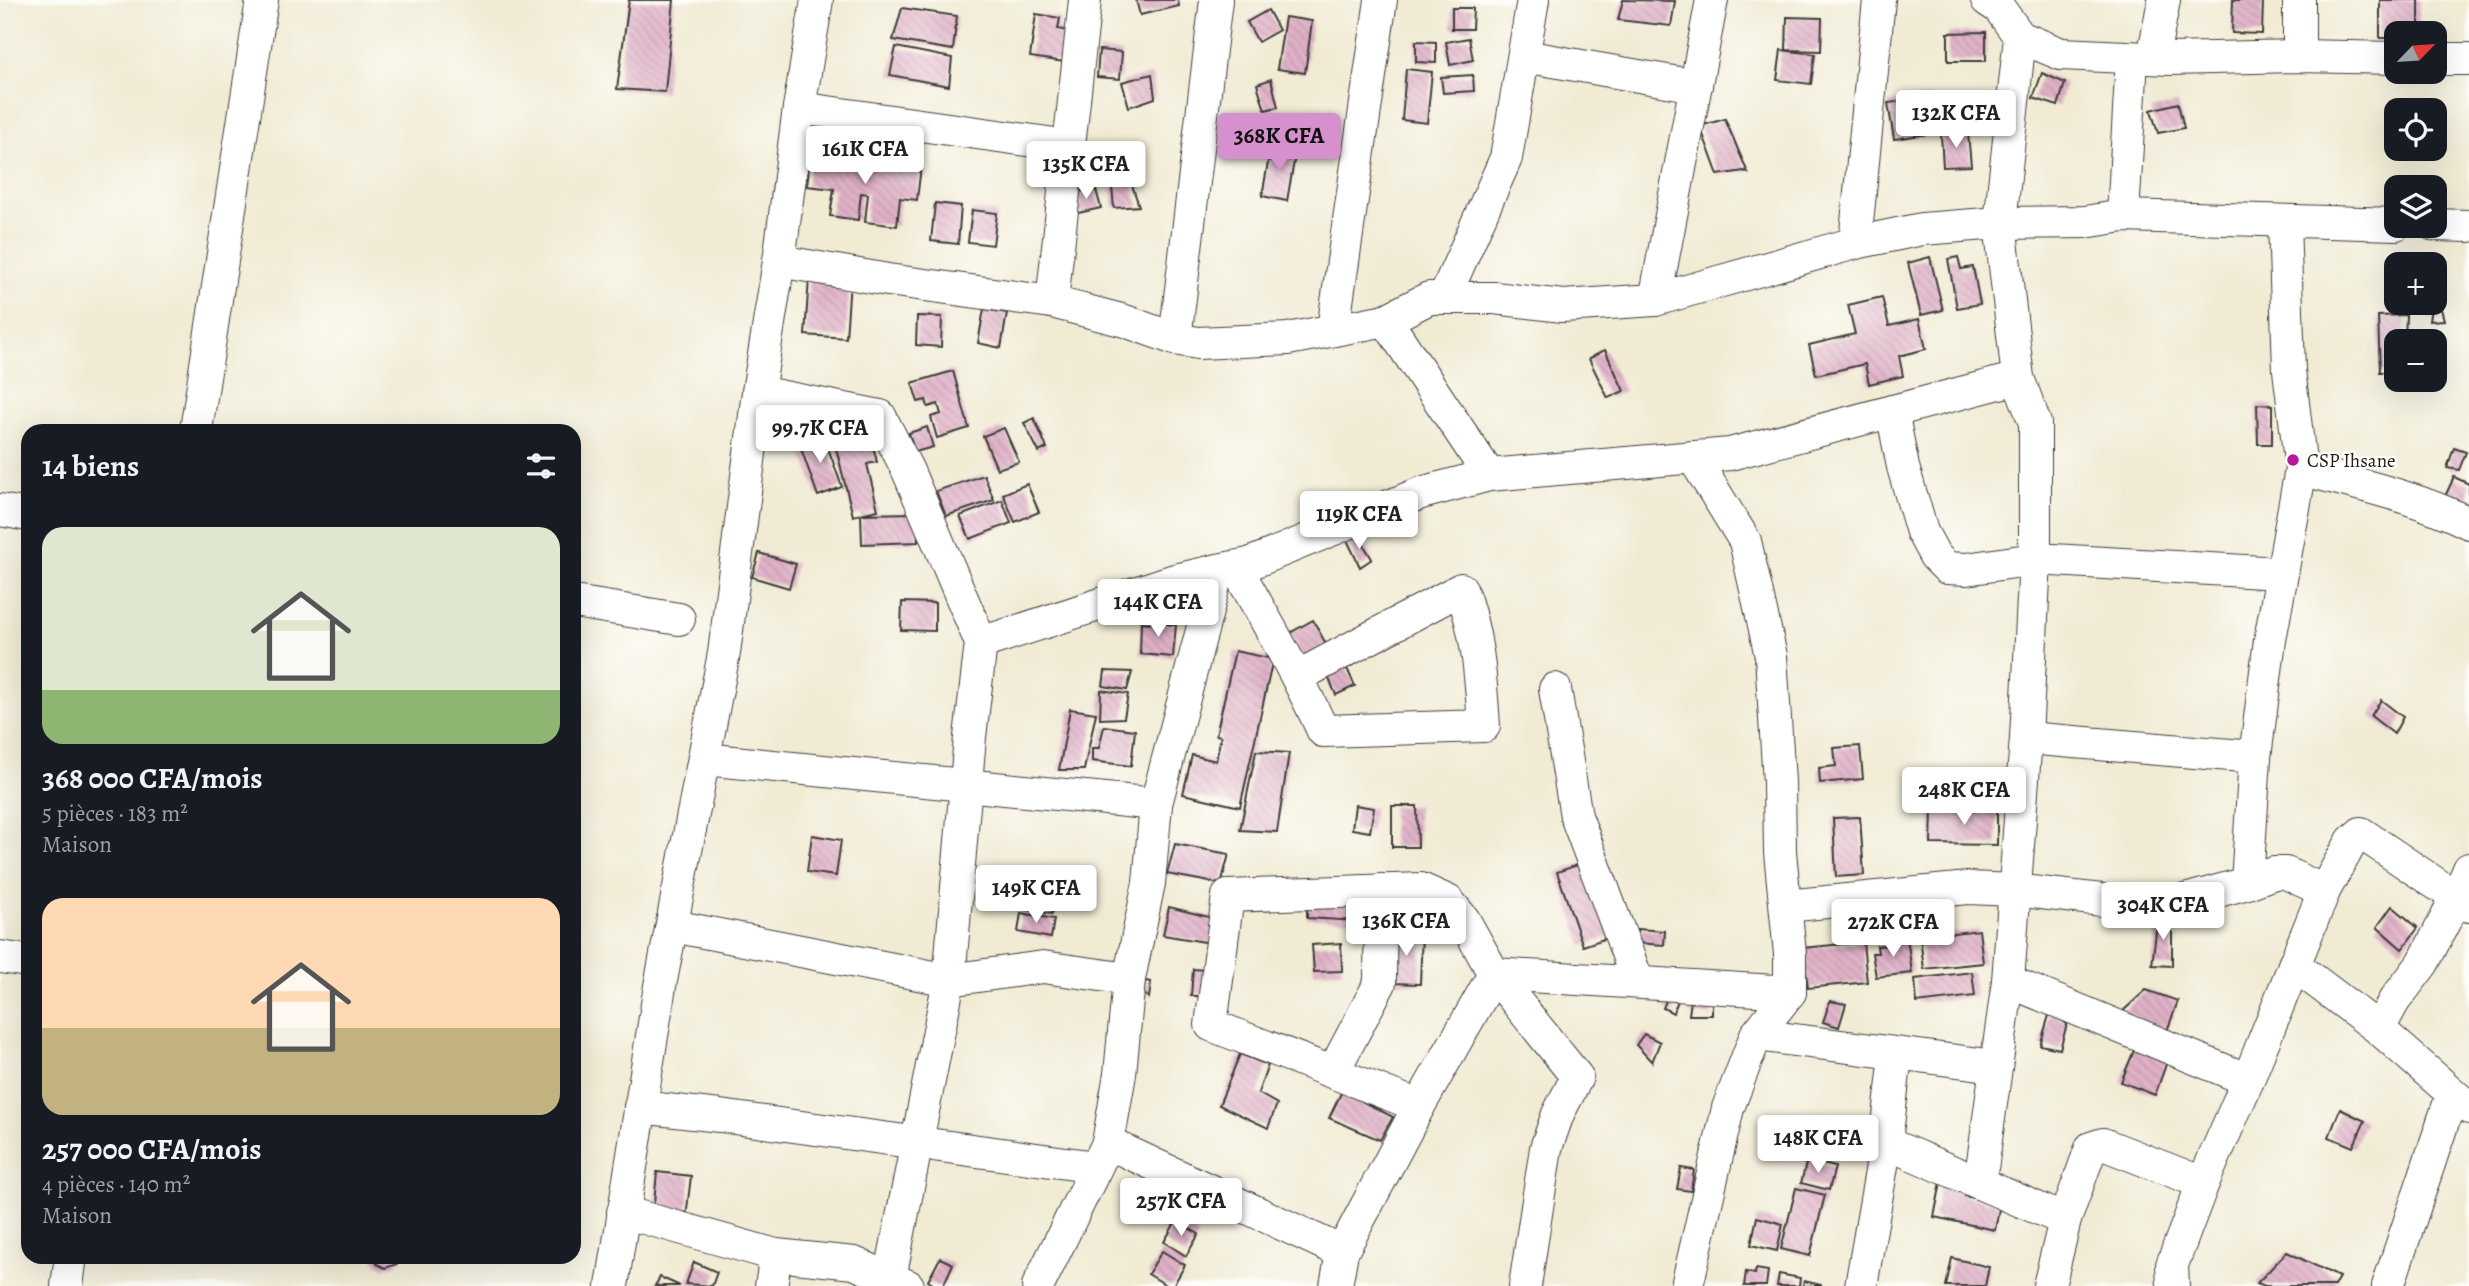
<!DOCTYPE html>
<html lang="fr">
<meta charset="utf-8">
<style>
body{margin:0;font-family:Alegreya,serif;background:#242831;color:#f1f3f6;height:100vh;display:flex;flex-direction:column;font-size:26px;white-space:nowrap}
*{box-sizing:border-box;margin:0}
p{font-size:23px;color:#9ea1a6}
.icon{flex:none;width:38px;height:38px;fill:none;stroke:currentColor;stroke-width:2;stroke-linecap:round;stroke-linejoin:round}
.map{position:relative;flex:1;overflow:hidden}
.details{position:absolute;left:21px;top:424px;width:560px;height:840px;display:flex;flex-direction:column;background:#171b24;border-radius:21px;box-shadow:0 7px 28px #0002}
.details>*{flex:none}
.needle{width:46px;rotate:65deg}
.controls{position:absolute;left:2384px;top:21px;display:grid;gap:14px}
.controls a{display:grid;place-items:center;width:63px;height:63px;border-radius:14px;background:#171b24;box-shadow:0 7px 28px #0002;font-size:35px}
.price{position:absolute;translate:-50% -60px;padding:0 16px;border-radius:7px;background:#fff;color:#222;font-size:23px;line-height:46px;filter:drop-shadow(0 2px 4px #0008)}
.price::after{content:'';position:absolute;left:50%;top:42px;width:21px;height:16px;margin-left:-10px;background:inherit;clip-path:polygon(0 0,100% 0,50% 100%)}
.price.on{background:#d690ce;color:#111}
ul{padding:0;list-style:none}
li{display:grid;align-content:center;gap:14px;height:371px;padding:0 21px}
li span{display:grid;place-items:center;height:217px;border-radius:21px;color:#555}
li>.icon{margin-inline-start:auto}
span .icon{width:126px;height:126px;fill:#fffc;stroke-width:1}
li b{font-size:30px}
h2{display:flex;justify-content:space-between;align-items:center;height:84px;padding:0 21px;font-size:30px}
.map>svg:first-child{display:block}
.building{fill:url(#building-back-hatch)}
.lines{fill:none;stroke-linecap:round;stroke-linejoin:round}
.minor-casing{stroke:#3c3b38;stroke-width:34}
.minor{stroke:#fff;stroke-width:32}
.poi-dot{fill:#b5179e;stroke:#fdfcf7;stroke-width:2.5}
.labels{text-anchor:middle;stroke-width:5;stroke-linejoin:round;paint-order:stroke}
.poi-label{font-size:19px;fill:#1c1c1c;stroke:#fdfcf7;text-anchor:start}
</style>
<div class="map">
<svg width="2469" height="1286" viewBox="0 0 2469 1286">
<defs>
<pattern id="building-back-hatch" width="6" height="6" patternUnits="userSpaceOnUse" patternTransform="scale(1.75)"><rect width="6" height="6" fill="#e0b1c8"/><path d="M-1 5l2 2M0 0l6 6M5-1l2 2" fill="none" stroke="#c098ab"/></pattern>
</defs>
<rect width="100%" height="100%" fill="#fdfcf7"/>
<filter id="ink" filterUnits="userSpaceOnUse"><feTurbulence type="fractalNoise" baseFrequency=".0143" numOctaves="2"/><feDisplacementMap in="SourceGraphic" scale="14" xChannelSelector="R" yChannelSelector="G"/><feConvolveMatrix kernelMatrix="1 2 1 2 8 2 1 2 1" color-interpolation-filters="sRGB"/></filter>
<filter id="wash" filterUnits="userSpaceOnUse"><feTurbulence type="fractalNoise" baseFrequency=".00686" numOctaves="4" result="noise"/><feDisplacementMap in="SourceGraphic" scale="28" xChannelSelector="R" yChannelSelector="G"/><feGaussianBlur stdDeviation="1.57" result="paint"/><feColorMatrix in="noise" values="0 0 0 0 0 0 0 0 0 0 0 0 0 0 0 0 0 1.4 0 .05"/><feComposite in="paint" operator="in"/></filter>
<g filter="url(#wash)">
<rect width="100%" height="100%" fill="#f1ebd4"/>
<g id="blocks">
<!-- building -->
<g class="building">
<polygon points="629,0 674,0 665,92 617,89"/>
<polygon points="1136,0 1178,0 1179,6 1140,15"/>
<polygon points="1623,0 1675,1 1671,26 1618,20"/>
<polygon points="2233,0 2263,0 2262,34 2232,33"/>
<polygon points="2380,0 2419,0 2419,33 2396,33 2396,38 2380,38"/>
<polygon points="902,8 957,16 953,50 893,40"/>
<polygon points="1452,8 1473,8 1472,29 1452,29"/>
<polygon points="1268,10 1279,30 1258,42 1247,22"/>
<polygon points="1036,14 1060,18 1058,29 1077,32 1072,63 1030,57"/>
<polygon points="1285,17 1312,21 1305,73 1277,69"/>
<polygon points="1787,17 1822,18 1821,51 1786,50"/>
<polygon points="1986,32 1986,61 1948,61 1948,33"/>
<polygon points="1469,38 1473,60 1450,65 1446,42"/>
<polygon points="1416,41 1436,42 1436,63 1416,62"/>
<polygon points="896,47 952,58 949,86 890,75"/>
<polygon points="1099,50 1122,52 1120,79 1097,77"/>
<polygon points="1781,50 1815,54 1811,84 1777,80"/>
<polygon points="1406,69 1432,72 1427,123 1402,120"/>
<polygon points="2042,73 2065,83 2058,106 2033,98"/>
<polygon points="1152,74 1155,98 1129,107 1122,82"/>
<polygon points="1473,75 1474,91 1443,93 1441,77"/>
<polygon points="1271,79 1278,107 1265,110 1257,84"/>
<polygon points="1930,97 1935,133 1894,139 1888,103"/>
<polygon points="2178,103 2184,128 2158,133 2151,110"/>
<polygon points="1725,119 1748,173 1744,171 1718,175 1700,126"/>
<polygon points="1968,133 1971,166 1943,167 1941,134"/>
<polygon points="1271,146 1296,150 1287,201 1262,196"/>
<polygon points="811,152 921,166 917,200 900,198 897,226 865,222 868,194 861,193 858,220 830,216 834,189 807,186"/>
<polygon points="1132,185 1139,206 1114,208 1112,187"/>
<polygon points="1096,190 1101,208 1078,213 1071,192"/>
<polygon points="935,203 961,206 958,244 931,241"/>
<polygon points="972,210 997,213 993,245 968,242"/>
<polygon points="1930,257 1943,310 1921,315 1908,263"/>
<polygon points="1958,257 1961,269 1973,267 1980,304 1957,308 1948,259"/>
<polygon points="809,278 850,281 846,338 805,335"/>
<polygon points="1882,297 1889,326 1919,319 1926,349 1899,356 1903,376 1869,384 1865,364 1816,375 1809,345 1855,334 1848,305"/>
<polygon points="2431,307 2441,309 2444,320 2429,321"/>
<polygon points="984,309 1007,313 1001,348 978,343"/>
<polygon points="2406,315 2405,341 2396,341 2396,372 2380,372 2378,316"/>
<polygon points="917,316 942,317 941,347 916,345"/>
<polygon points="1605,350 1624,391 1608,398 1589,359"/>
<polygon points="953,371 969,428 937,438 931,417 941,414 938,404 928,407 926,400 918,402 912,383"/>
<polygon points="2257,404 2272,405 2272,444 2258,444"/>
<polygon points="1034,418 1047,448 1039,452 1024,423"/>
<polygon points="868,427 877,462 867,464 878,510 861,514 917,513 918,542 862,544 861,514 853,516 833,436"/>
<polygon points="927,427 933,447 915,452 909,433"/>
<polygon points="1004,428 1019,462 997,469 983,436"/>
<polygon points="823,434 842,487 818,496 799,443"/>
<polygon points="2454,448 2466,452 2459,470 2447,468"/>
<polygon points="984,475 994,500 946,516 936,491"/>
<polygon points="2454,477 2469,484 2469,499 2465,510 2442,503"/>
<polygon points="1027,484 1039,512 1015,522 1003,494"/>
<polygon points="1002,500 1011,523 970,539 960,516"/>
<polygon points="1358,535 1372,559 1360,567 1347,540"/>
<polygon points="759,553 796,564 789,588 752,577"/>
<polygon points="902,602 935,603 935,631 901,630"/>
<polygon points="1313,620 1326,644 1303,657 1290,633"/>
<polygon points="1141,622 1176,625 1173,657 1140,654"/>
<polygon points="1235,651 1273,659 1240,807 1183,794 1192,755 1216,761 1221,736 1216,735"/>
<polygon points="1345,664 1355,686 1336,695 1326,672"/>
<polygon points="1105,671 1132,672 1127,690 1103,686"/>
<polygon points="1101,690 1128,694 1124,718 1100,719"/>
<polygon points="2381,700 2403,717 2394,734 2371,716"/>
<polygon points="1070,709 1096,713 1084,770 1059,770"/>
<polygon points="1104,726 1135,730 1131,766 1092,761 1092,748 1099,748"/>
<polygon points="1860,746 1863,779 1820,783 1819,768 1836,766 1834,748"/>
<polygon points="1256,751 1289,753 1277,832 1240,830"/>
<polygon points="1355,805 1374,808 1370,832 1352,829"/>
<polygon points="1392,806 1417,806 1418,847 1392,847"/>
<polygon points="1932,809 1997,810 1997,845 1931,844"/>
<polygon points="1860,817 1864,875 1836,877 1833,818"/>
<polygon points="812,835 841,840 836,876 807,872"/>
<polygon points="1175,844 1229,854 1221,884 1167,874"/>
<polygon points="1586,862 1613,936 1583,946 1557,872"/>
<polygon points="1026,873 1056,875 1052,914 1022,909"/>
<polygon points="1922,898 1927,924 1889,931 1884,905"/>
<polygon points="1307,900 1359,903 1358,921 1307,918"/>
<polygon points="2392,906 2418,928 2402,949 2377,927"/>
<polygon points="1169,907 1213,918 1211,943 1163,935"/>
<polygon points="1021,913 1054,919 1051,938 1018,932"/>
<polygon points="2172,914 2172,966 2152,965 2158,915"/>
<polygon points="574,926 578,927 575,944 574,944"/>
<polygon points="1637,929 1665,931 1664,945 1637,943"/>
<polygon points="1979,930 1983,963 1924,969 1920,937"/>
<polygon points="1393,932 1422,933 1420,984 1391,983"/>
<polygon points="1907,937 1912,973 1876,977 1872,953 1878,953 1877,946 1891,945 1890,939"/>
<polygon points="1863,942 1867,982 1808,988 1803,948"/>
<polygon points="1341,943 1342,971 1314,972 1312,945"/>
<polygon points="1193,969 1205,970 1202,996 1191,996"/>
<polygon points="1972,972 1975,996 1917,1003 1915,979"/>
<polygon points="1145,981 1151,982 1149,998 1143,993"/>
<polygon points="2146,990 2178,1001 2167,1031 2122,1012"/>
<polygon points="1667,998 1678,1001 1673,1013 1663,1008"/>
<polygon points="1691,1000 1712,1000 1712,1015 1689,1015"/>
<polygon points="1830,1001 1846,1004 1839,1027 1823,1022"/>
<polygon points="2050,1012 2067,1024 2060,1049 2040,1045"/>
<polygon points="1644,1034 1660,1042 1652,1062 1636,1045"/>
<polygon points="2135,1048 2169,1056 2155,1095 2121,1082"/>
<polygon points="1240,1054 1268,1065 1258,1093 1277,1104 1268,1128 1219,1105"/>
<polygon points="1342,1091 1393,1117 1380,1140 1329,1118"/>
<polygon points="2340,1109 2365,1121 2353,1147 2329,1137"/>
<polygon points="1807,1160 1835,1167 1829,1190 1801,1183"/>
<polygon points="1681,1168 1694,1170 1691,1191 1677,1189"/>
<polygon points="657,1172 691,1176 686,1218 653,1214"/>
<polygon points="1941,1182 1967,1188 1965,1196 2000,1204 1995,1230 1934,1217"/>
<polygon points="1796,1188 1825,1195 1810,1256 1781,1249"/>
<polygon points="1757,1217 1783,1224 1777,1251 1751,1245"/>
<polygon points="1176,1221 1199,1234 1186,1256 1164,1242"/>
<polygon points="1162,1251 1185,1265 1173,1286 1168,1286 1148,1274"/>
<polygon points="2287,1252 2339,1277 2334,1286 2265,1286 2257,1283"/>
<polygon points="373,1256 401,1256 397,1264 385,1268 377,1264"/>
<polygon points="940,1258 953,1264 943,1286 936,1286 928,1281"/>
<polygon points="1952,1258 1989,1267 1985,1286 1946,1286"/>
<polygon points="694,1262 717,1272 712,1286 686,1284"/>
<polygon points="1756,1269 1768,1271 1766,1286 1744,1286 1746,1272 1755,1274"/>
<polygon points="1779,1274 1800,1278 1799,1286 1777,1286"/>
<polygon points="660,1277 680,1286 655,1286"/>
<polygon points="1804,1281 1821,1285 1821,1286 1803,1286"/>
</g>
</g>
</g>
<g filter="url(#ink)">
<use href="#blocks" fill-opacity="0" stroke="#3c3b38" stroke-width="2"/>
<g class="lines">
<defs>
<g id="minor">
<polyline points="1987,0 1999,8 2020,37 2061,54 2170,59 2299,56 2396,58"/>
<polyline points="2299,0 2299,56"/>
<polyline points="1524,56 1696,86"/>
<polyline points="2153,58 2164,0"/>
<polyline points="2434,59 2469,59"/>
<polyline points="799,108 1069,146"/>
<polyline points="2123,216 2132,58"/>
<polyline points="2434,225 2469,226"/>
<polyline points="1855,243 1879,0"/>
<polyline points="779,261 888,280 1052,302 1125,321 1175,339 1198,343 1288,339 1386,320 1429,298 1494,298 1563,306 1655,300 1855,243 1922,229 2000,223 2085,222 2123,216 2396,224"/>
<polyline points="1444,298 1506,158 1533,0"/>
<polyline points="1655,300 1712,0"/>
<polyline points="1052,302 1085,0"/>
<polyline points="1386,320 1489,475"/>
<polyline points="1333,330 1381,0"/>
<polyline points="1175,339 1216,0"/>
<polyline points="758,392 880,416 908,471 981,643 970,737 949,980 890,1278"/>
<polyline points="1892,411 1903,467 1922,532 1935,556 1947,568 1966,569 2035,559 2280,573"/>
<polyline points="196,430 262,0"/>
<path d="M2301 469C2357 484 2417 497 2469 523"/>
<polyline points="0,510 28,515"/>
<path d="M1236 567C1266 621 1298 675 1323 731L1484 726C1481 680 1478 633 1461 589L1297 677"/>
<polyline points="574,602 679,619"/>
<polyline points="981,643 1175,580 1218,570"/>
<polyline points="1555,689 1576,816 1638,982"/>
<polyline points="2026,738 2255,757"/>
<polyline points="704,759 1156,804"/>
<polyline points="2247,883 2255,757 2270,640 2301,469 2289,370 2284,221"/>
<polyline points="1786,906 1968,888 2014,890 2146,905 2171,904 2247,883 2274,873 2286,873 2324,891"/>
<polyline points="673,926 949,980 1043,967 1129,979"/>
<polyline points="0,957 28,961"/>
<polyline points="2294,965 2379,1029 2469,1108"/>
<polyline points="1494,974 1790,992"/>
<polyline points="2008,981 2248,1080"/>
<polyline points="2379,1029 2394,1001 2423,963 2456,899 2469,869"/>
<polyline points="1756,1035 1996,1066"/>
<polyline points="1333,1072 1380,983 1381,890"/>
<polyline points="1419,1106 1211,1025 1228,896 1421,889 1448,901 1464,920 1494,974 1577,1077 1558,1114 1546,1148 1525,1286"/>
<polyline points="640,1107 720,1116 1096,1167"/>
<polyline points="1108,1143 1342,1252"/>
<polyline points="1886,1143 2065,1220 2091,1148 2103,1144 2203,1183"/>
<polyline points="1980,1183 2008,981 2026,738 2035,559 2035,423 2018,378 2000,223 2020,37"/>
<polyline points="623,1212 776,1255 854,1263 908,1286"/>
<polyline points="67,1286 71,1256"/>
<polyline points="612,1286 660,986 724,653 758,392 779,261 799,108 817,0"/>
<polyline points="771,1286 776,1255"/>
<polyline points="1038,1286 1108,1143 1120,1074 1129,979 1149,883 1156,804 1218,570 1249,564 1421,493 1489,475 1730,454 2018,378"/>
<polyline points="1336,1286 1342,1252 1419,1106 1494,974"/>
<polyline points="1687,1286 1728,1108 1756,1035 1790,992 1790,954 1780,852 1779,782 1771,656 1745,541 1693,457"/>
<polyline points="1861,1286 1886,1143 1896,1055"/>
<polyline points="2049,1286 2065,1220"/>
<polyline points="2173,1286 2172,1265 2203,1183 2248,1080 2324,891 2352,841 2361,833 2469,906"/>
<polyline points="2388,1286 2452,1095"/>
</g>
</defs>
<!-- minor casing -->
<use href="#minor" class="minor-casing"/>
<!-- minor -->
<use href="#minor" class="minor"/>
</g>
</g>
<!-- markers -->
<circle class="poi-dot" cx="2293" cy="460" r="7"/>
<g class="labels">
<!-- poi labels -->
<g class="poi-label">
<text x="2307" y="467">CSP Ihsane</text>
</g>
</g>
</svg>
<div class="controls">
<a><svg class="needle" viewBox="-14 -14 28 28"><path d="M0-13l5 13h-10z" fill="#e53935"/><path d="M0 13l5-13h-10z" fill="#9ea1a6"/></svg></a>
<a><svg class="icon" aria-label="locate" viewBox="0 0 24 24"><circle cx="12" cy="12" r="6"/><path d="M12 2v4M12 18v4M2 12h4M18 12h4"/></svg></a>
<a><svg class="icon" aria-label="layers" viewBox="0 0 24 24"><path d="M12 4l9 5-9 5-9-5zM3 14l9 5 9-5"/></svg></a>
<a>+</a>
<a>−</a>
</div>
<b class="price" style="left:1956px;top:150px">132K CFA</b>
<b class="price on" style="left:1279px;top:173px">368K CFA</b>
<b class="price" style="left:865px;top:186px">161K CFA</b>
<b class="price" style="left:1086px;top:201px">135K CFA</b>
<b class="price" style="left:820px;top:465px">99.7K CFA</b>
<b class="price" style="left:1359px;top:551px">119K CFA</b>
<b class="price" style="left:1158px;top:639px">144K CFA</b>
<b class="price" style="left:1964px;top:827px">248K CFA</b>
<b class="price" style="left:1036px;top:925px">149K CFA</b>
<b class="price" style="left:2163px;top:942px">304K CFA</b>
<b class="price" style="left:1406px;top:958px">136K CFA</b>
<b class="price" style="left:1893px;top:959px">272K CFA</b>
<b class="price" style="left:1818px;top:1175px">148K CFA</b>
<b class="price" style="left:1181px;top:1238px">257K CFA</b>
<section class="details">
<h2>14 biens<svg class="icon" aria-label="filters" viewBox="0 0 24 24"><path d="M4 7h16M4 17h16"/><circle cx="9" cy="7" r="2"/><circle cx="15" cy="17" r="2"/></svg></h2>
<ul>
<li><span style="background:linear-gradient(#dfe7d0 75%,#8fb573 0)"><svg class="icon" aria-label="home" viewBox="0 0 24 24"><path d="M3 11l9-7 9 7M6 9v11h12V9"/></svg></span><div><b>368 000 CFA/mois</b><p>5 pièces · 183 m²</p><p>Maison</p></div></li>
<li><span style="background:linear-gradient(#ffd9b3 60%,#c2b280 0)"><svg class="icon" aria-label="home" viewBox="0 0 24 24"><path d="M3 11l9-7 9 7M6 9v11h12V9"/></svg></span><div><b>257 000 CFA/mois</b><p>4 pièces · 140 m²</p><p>Maison</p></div></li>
</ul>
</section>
</div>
